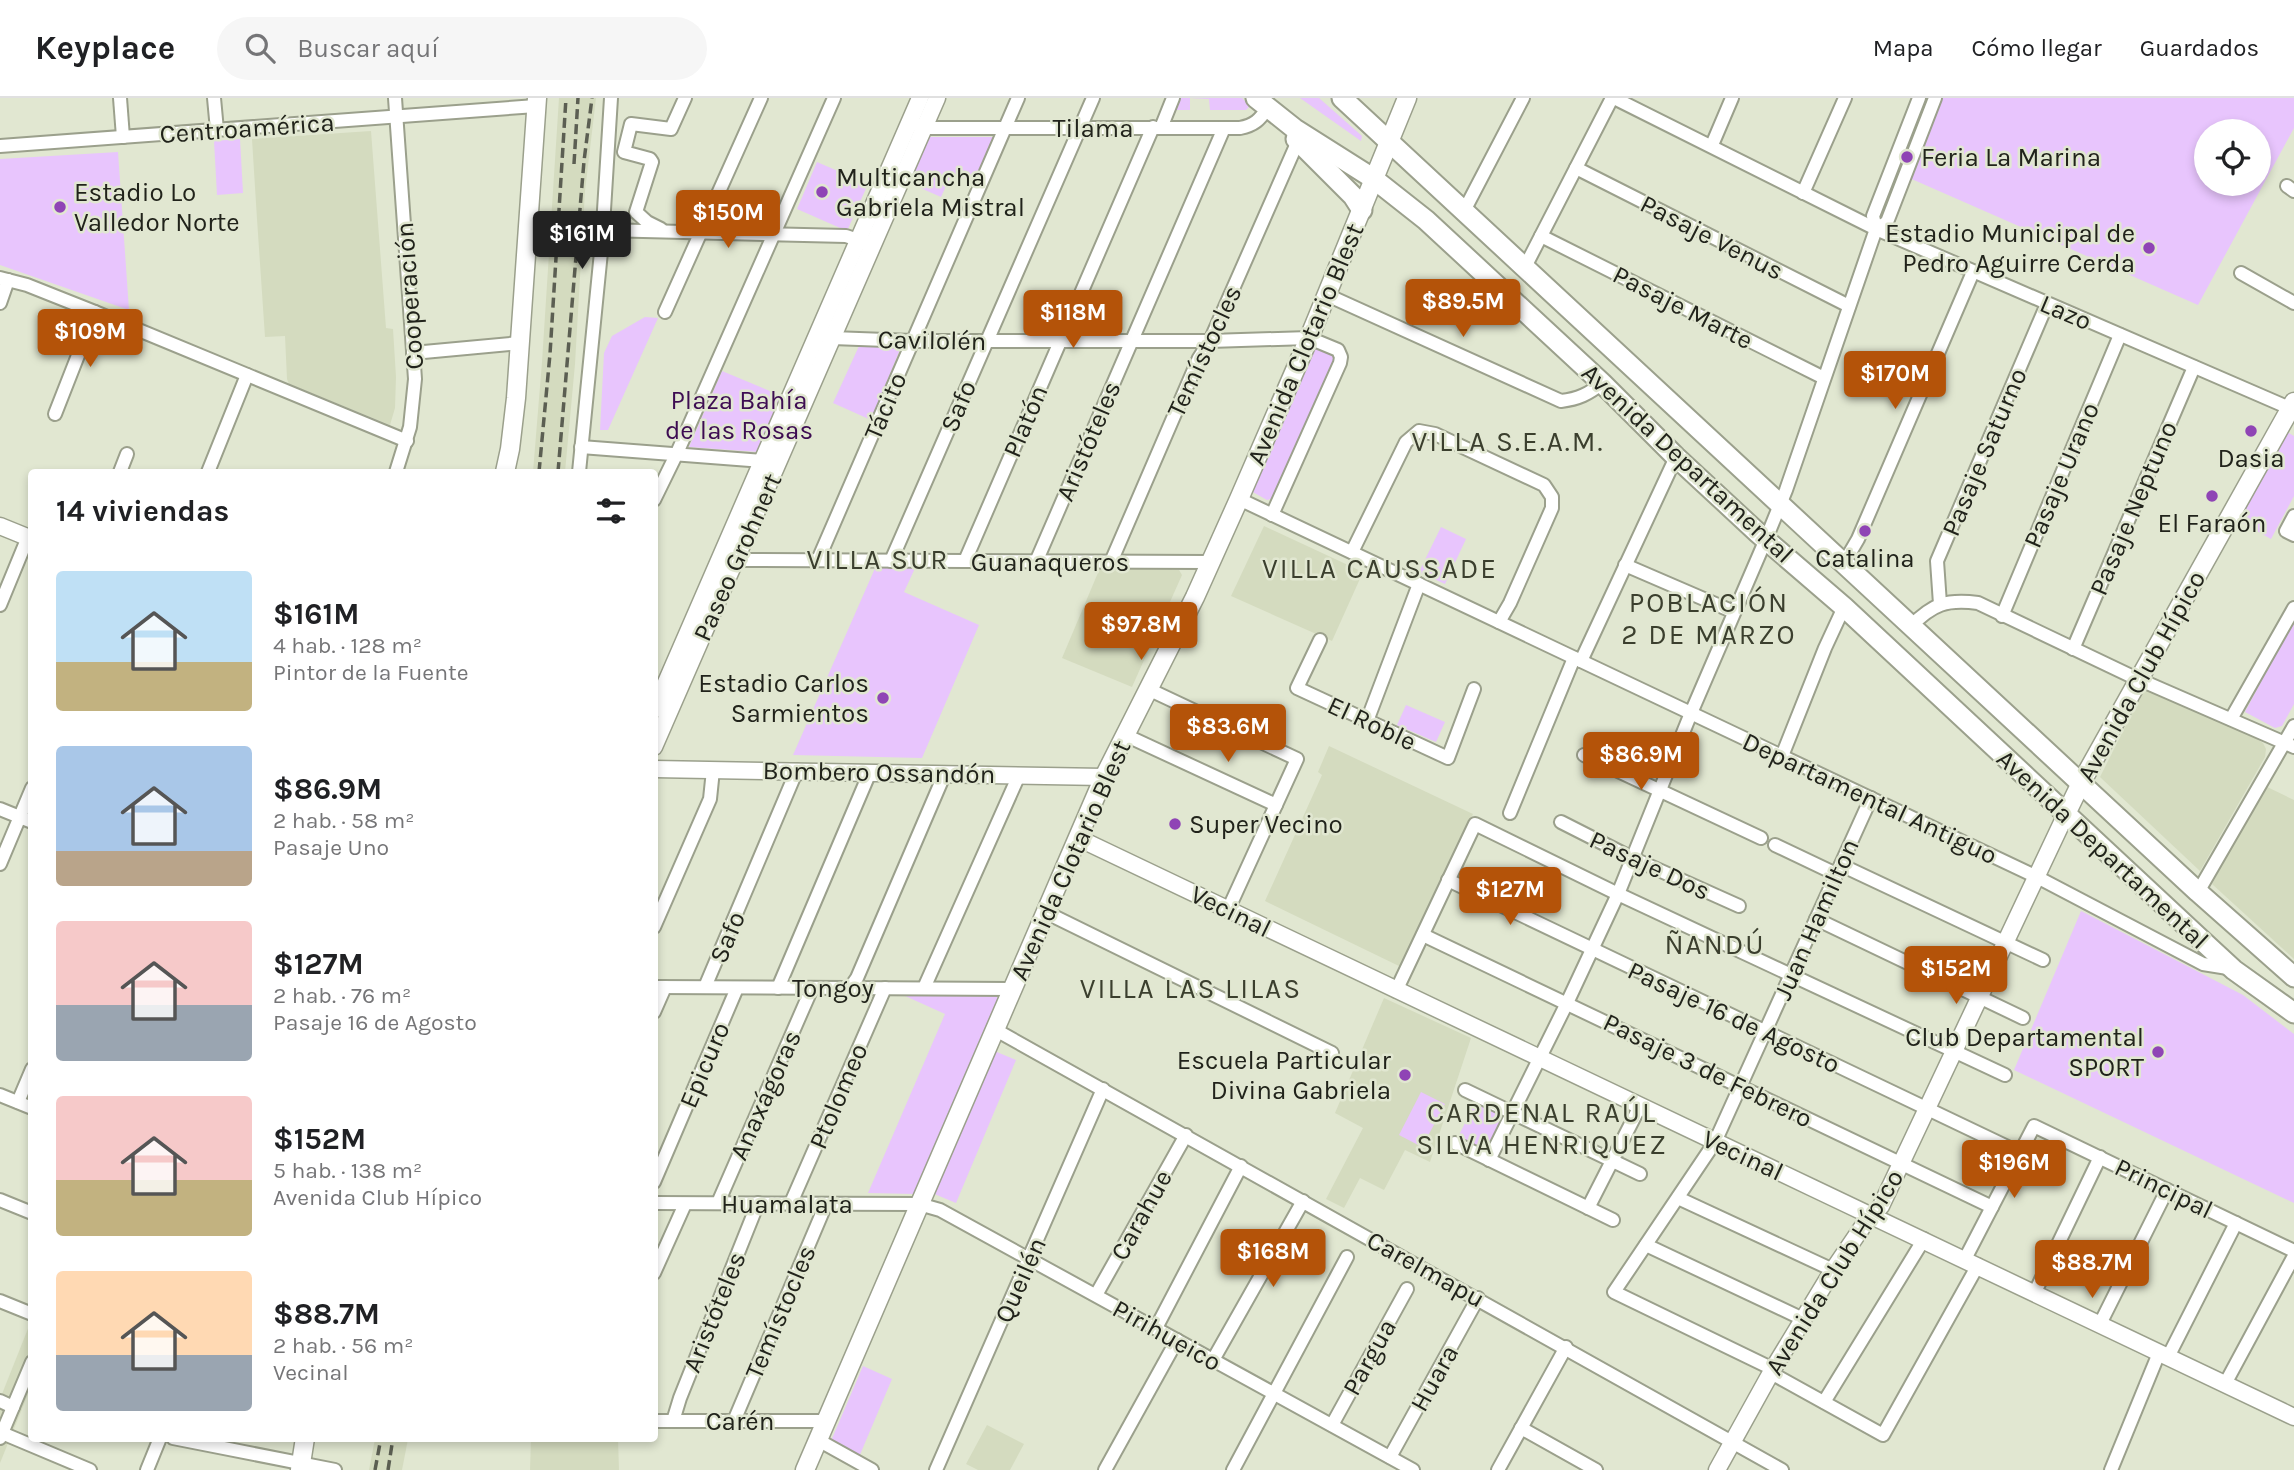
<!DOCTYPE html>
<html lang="es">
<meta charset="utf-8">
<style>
body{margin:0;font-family:Karla,sans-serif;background:#f6f6f6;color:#202124;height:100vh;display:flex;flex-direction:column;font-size:26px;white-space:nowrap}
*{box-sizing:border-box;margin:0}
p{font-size:23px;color:#757577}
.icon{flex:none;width:38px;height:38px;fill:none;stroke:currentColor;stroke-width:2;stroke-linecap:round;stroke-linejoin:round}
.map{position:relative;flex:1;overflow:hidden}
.sheet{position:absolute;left:28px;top:371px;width:630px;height:973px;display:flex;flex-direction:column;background:#fff;border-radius:7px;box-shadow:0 4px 10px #0003}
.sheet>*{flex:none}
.buttons{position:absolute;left:2194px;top:21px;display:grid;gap:14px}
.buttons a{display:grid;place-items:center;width:77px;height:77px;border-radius:50%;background:#fff;box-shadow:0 4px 10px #0003;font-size:35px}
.price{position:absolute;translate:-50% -60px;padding:0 16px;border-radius:7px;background:#b45309;color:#fff;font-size:23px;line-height:46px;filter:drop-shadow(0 2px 4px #0008)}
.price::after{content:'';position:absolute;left:50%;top:42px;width:21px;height:16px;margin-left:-10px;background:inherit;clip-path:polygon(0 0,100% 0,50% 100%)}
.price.current{background:#222;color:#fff}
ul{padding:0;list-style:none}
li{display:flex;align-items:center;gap:21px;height:175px;padding:0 28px}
li span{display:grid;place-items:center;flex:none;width:196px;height:140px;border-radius:7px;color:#555}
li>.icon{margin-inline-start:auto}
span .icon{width:84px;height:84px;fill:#fffc;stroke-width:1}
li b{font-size:30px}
h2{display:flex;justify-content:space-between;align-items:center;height:84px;padding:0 28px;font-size:30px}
header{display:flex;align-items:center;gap:42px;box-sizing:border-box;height:98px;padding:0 35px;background:#fff;border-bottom:2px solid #e0e0e0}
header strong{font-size:33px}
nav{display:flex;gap:38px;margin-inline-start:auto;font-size:24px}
.search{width:490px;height:63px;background:#f6f6f6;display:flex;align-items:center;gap:18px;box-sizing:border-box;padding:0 24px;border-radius:38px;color:#757577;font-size:26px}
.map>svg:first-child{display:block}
.built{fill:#d4dbbf}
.green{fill:#e8c5fd;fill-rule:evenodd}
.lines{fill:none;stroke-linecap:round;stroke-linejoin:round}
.minor-casing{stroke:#9ba08c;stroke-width:16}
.tertiary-casing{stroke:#9ba08c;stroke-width:19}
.secondary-casing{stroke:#9ba08c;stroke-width:21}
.primary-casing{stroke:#9ba08c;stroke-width:23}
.minor{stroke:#fff;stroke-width:12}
.tertiary{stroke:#fff;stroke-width:16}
.secondary{stroke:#fff;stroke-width:18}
.primary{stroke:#fff;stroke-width:19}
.rail{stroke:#5b5e52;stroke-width:3.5;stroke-dasharray:10 5;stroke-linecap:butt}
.poi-dot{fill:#8f44b5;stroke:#e1e7d1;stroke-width:2.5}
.labels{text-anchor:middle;stroke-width:5;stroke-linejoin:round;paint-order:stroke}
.street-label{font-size:26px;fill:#21231b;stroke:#e1e7d1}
.poi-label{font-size:26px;fill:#21231b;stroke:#e1e7d1;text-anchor:start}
.park-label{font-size:26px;fill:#3d0c52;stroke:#e1e7d1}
.neighbourhood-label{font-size:28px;letter-spacing:2px;fill:#3b3f2e;stroke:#e1e7d1}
</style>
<header>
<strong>Keyplace</strong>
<div class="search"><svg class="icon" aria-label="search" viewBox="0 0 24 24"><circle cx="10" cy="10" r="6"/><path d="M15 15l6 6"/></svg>Buscar aquí</div>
<nav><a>Mapa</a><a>Cómo llegar</a><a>Guardados</a></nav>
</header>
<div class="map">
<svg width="2294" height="1372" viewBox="0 0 2294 1372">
<rect width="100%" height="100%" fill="#e1e7d1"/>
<!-- built -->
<g class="built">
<polygon points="559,0 596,0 585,93 575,266 565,374 533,374 542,264"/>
<polygon points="371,33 386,230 393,231 396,279 395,310 390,327 289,286 287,281 285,238 265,239 257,121 252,41"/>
<polygon points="1264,428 1363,474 1332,543 1231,498"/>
<polygon points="1100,470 1179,472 1182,477 1132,589 1062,560"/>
<polygon points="2144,591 2254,639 2263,645 2266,651 2265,659 2200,773 2100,679"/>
<polygon points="1329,648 1473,716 1401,869 1265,803 1322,677 1318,674"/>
<polygon points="2263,687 2294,702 2294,861 2212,786"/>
<polygon points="1384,900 1471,940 1430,1064 1405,1052 1384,1092 1360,1080 1344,1110 1326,1101 1363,1030 1335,1015"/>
<polygon points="31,1223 31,1289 0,1365 0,1301"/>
<polygon points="987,1327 1024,1346 1010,1372 978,1372 966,1366"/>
<polygon points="531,1340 618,1341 619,1372 530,1372"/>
<polygon points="375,1341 408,1341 402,1372 369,1372"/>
</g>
<!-- green -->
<g class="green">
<polygon points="1179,0 1242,0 1250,8 1246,12 1210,12 1209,1 1190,0 1190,12 1173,12"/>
<polygon points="1300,0 1319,0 1362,38 1361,43"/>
<path d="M1939 0H2294V30L2198 207 1907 79ZM2207 33H2259V86H2207Z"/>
<polygon points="929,39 1000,39 980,87 952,75 941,99 909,85"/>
<polygon points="240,41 243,95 217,97 214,43"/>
<polygon points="118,54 129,212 0,167 0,61"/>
<polygon points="817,64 868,86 847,133 797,111"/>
<polygon points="645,219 658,220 608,332 600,332 604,255 612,238"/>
<polygon points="1315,243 1340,253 1274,400 1267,402 1251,393"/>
<polygon points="859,248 901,249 871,322 833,305"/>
<polygon points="722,273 784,299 759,354 689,349"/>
<polygon points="2287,334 2294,338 2294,398 2271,441 2239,423"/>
<polygon points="1441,429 1466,441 1445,486 1419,474"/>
<polygon points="876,468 916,468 904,494 979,527 922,660 793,657"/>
<polygon points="2294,521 2294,606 2282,628 2275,630 2245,614"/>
<polygon points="1406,607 1445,624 1436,644 1397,627"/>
<polygon points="2081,813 2243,897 2294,936 2294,1105 2014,972"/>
<polygon points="995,895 999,903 915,1096 868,1095 945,916 903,897"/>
<polygon points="992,952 1016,962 956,1105 932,1095"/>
<polygon points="1421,994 1445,1006 1422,1049 1399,1037"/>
<polygon points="1476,1003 1504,1017 1485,1055 1457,1041"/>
<polygon points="863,1268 892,1281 859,1359 831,1343"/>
</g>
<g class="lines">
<defs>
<g id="minor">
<polyline points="120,0 123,39"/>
<polyline points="214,0 217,32"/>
<polyline points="395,0 415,281 410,329 396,374"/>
<polyline points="1614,0 1876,131 2294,312"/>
<path d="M917 27 924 30H1240C1255 27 1259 22 1268 10"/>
<polyline points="1161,30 1173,0"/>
<polyline points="1712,47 1732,0"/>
<polyline points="0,48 536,8"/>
<polyline points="1576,70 1849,208"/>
<polyline points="2287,88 2294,93"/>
<polyline points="1803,95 1845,0"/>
<polyline points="1464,113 1523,0"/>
<polyline points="661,131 647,124 636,114 652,64 650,61 624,54 631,26 671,31 685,0"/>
<polyline points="1876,131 1887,124 1935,0"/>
<polyline points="603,132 846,138 867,145"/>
<polyline points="1541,138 1824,280"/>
<polyline points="1525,169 1612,0"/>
<polyline points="2241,175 2294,205"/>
<polyline points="0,180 27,187 95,214 407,343"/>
<path d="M1327 197 1561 303C1578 301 1589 296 1602 285"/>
<polyline points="0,205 8,182"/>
<polyline points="665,214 761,0"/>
<polyline points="825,237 832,240 913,243 1210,243 1309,240 1338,252 1341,259 1340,265 1272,417"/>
<polyline points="413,255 520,245"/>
<polyline points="55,316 95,214"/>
<polyline points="581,349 763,363 769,366"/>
<polyline points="120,374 127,356"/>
<polyline points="208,374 247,277"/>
<polyline points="579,374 602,144 611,0"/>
<polyline points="1239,401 2037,779 2203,866 2234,871"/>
<polyline points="654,402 677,355 834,0"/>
<polyline points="2294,418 2286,433 2294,437"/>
<polyline points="1352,454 1406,344 1419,333 1435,336 1544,387 1552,399 1552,410 1510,505 1499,524"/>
<polyline points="730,456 744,462 1210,464"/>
<polyline points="818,462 1018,0"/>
<polyline points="891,463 1093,0"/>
<polyline points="965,463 1153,29"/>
<polyline points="1036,464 1224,30"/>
<polyline points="1111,464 1199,260 1210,243 1298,43"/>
<polyline points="1844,465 1858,441 1973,174"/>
<polyline points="1625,467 1734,514"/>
<polyline points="1940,506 1937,463 2047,206"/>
<polyline points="0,507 28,439"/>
<polyline points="2002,518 2120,237"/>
<path d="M1911 528C1933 506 1946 501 1978 505L2131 578 2294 649"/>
<polyline points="1320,542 1297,590 1448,660 1474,591"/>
<polyline points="2073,551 2194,269"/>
<polyline points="1581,563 1676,359"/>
<polyline points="1148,591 1297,661 1228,812"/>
<polyline points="2231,621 2294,510"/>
<polyline points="1367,623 1419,486"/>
<polyline points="1125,637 1276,707"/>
<polyline points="1584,657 1761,740"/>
<polyline points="1782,658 1825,550 1844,509"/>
<polyline points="0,711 32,724"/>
<polyline points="1510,715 1574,560"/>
<polyline points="1561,724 1632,760 1739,808"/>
<polyline points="1775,747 1836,776"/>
<polyline points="0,766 32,690"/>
<polyline points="1841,767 2043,862"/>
<polyline points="1448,782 2020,1055"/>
<polyline points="2198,794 2294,628"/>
<polyline points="1045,814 1332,955"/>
<polyline points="1816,821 2023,920"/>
<polyline points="654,829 710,701 713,672"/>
<polyline points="1423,837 1992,1109"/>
<polyline points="654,889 1012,891"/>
<polyline points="705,889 797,672"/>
<polyline points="778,890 870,674"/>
<polyline points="850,890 857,880 945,675"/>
<polyline points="924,890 1019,677"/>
<polyline points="1396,893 1475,726 1618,796 2005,977"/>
<polyline points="654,914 665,889"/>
<polyline points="994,931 1782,1372"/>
<polyline points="1465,992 1640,1076"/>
<polyline points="0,997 32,1010"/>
<polyline points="18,1004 32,971"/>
<polyline points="1455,1045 1613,1122"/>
<polyline points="1489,1062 1567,905 1618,796 1691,615 1766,441 1786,392 1876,131 1873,118 1919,0"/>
<polyline points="654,1084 737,890"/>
<polyline points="1678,1100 1833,1172"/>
<polyline points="0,1102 32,1115"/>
<polyline points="654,1105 919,1106 940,1112 1413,1372"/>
<polyline points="718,1105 812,890"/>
<polyline points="791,1105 885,890"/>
<polyline points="1588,1110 1640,1008"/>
<polyline points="1646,1147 1803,1221"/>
<polyline points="1965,1161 2034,1028 2294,1153"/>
<polyline points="654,1175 685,1106"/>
<polyline points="2035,1194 2100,1059"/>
<polyline points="1096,1197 1186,1037"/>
<polyline points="0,1203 32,1216"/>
<polyline points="2100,1226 2167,1092"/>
<polyline points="1156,1230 1241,1068"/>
<polyline points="2168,1259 2236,1125"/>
<polyline points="1213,1262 1303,1103"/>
<polyline points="1773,1271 1614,1194 1715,1044 1871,700"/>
<polyline points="1771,1275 1883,1337 1978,1167"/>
<polyline points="2225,1286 2294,1158"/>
<polyline points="0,1303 13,1309"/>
<polyline points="1824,1304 1924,1141"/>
<polyline points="654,1323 826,1323"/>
<polyline points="673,1323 680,1300 758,1105"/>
<polyline points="734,1323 826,1106"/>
<polyline points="1332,1327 1407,1191"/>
<polyline points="1521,1330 1596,1372"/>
<polyline points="2,1335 90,1372"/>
<polyline points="0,1340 32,1264"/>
<polyline points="173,1340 335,1372"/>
<polyline points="818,1342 872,1372"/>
<polyline points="1390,1359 1478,1200"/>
<polyline points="147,1372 160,1340"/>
<polyline points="936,1372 1103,991"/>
<polyline points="1105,1372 1177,1242"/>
<polyline points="1233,1372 1347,1159"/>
<polyline points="1498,1372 1566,1249"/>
<polyline points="2111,1372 2159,1255"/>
</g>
<g id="tertiary">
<polyline points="0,428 32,441"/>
<polyline points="654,612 920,0"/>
<polyline points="654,649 937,0"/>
<polyline points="654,671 1104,679"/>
<path d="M1078 740C1483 935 1889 1125 2294 1319"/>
<polyline points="1717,1372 1773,1271 1833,1172 1863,1128 1881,1108 2066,716"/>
</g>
<g id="secondary">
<polyline points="505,374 510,351 516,300 537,0"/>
<polyline points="2066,716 2081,685 2294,304"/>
<polyline points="300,1372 305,1340"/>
<polyline points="805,1372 1104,679 1195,499 1239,401 1309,240 1407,0"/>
</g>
<g id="primary">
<polyline points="1256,0 1295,31 1374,81 1426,122 1602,285 1676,359 1758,435 1844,509 2209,849 2234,872 2294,915"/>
<polyline points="1342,0 2198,794 2294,879"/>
<polyline points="1296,41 1353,98 1362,112"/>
</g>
</defs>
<!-- minor casing -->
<use href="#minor" class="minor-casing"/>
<!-- tertiary casing -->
<use href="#tertiary" class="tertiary-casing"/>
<!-- secondary casing -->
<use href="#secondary" class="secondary-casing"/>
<!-- primary casing -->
<use href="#primary" class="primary-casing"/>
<!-- minor -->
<use href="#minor" class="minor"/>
<!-- tertiary -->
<use href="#tertiary" class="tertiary"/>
<!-- secondary -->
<use href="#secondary" class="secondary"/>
<!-- primary -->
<use href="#primary" class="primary"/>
<!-- rail -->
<g class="rail">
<polyline points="574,66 578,0"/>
<polyline points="539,374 550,256 566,0"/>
<polyline points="558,374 584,63 592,0"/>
<polyline points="375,1372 381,1340"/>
<polyline points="388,1372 393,1340"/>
</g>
</g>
<!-- markers -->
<g class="poi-dot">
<circle cx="1907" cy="59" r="7"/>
<circle cx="822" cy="94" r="7"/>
<circle cx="60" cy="109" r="7"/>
<circle cx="2149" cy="150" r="7"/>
<circle cx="2251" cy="333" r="7"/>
<circle cx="2212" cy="398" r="7"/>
<circle cx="1865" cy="433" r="7"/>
<circle cx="883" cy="600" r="7"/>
<circle cx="1175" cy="726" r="7"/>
<circle cx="2158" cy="954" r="7"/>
<circle cx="1405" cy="977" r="7"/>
</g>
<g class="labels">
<!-- street labels -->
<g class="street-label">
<text transform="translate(247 30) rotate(-4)" y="9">Centroamérica</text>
<text x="1093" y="39">Tilama</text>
<text transform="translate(1712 139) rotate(27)" y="9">Pasaje Venus</text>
<text transform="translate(409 198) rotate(-94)" y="9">Cooperación</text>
<text transform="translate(1683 209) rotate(27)" y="9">Pasaje Marte</text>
<text transform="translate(2066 214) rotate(23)" y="9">Lazo</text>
<text transform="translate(932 242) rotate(1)" y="9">Cavilolén</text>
<text transform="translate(1305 246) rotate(-67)" y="9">Avenida Clotario Blest</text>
<text transform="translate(1204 253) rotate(-65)" y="9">Temístocles</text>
<text transform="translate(885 308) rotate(-67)" y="9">Tácito</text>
<text transform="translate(958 308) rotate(-67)" y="9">Safo</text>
<text transform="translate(1025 323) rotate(-67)" y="9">Platón</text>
<text transform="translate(1088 343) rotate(-67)" y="9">Aristóteles</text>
<text transform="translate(1984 354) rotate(-67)" y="9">Pasaje Saturno</text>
<text transform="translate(1688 365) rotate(43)" y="9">Avenida Departamental</text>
<text transform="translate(2061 377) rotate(-67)" y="9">Pasaje Urano</text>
<text transform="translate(2133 410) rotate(-67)" y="9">Pasaje Neptuno</text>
<text transform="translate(737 459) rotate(-66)" y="9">Paseo Grohnert</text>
<text x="1050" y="473">Guanaqueros</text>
<text transform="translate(2141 578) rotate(-61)" y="9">Avenida Club Hípico</text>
<text transform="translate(1372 625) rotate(25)" y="9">El Roble</text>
<text transform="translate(879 674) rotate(1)" y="9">Bombero Ossandón</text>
<text transform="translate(1870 700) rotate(25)" y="9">Departamental Antiguo</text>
<text transform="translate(2103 751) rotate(43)" y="9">Avenida Departamental</text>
<text transform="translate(1070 762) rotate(-66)" y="9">Avenida Clotario Blest</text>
<text transform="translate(1650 767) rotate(25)" y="9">Pasaje Dos</text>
<text transform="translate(1231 813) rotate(26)" y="9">Vecinal</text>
<text transform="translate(1816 821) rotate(-66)" y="9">Juan Hamilton</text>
<text transform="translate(727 839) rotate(-67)" y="9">Safo</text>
<text x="833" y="899">Tongoy</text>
<text transform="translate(1734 919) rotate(25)" y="9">Pasaje 16 de Agosto</text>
<text transform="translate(704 967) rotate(-67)" y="9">Epicuro</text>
<text transform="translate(1708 972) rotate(26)" y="9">Pasaje 3 de Febrero</text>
<text transform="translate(765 997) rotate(-66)" y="9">Anaxágoras</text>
<text transform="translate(838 998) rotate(-67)" y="9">Ptolomeo</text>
<text transform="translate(1743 1057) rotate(25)" y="9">Vecinal</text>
<text transform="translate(2164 1090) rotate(26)" y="9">Principal</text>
<text x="787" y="1115">Huamalata</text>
<text transform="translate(1141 1117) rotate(-61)" y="9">Carahue</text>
<text transform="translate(1426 1171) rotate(29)" y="9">Carelmapu</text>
<text transform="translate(1834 1174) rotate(-58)" y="9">Avenida Club Hípico</text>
<text transform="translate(1020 1182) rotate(-66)" y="9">Queilén</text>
<text transform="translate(714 1214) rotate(-68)" y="9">Aristóteles</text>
<text transform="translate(780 1214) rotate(-67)" y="9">Temístocles</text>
<text transform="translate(1167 1237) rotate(29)" y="9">Pirihueico</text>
<text transform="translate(1369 1259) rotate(-61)" y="9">Pargua</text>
<text transform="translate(1434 1280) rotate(-61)" y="9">Huara</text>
<text x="740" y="1332">Carén</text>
</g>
<!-- poi labels -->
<g class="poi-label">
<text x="1921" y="68">Feria La Marina</text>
<text x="836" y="88">Multicancha<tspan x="836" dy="30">Gabriela Mistral</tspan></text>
<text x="74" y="103">Estadio Lo<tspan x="74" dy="30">Valledor Norte</tspan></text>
<text x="2135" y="144" text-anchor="end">Estadio Municipal de<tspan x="2135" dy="30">Pedro Aguirre Cerda</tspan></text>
<text x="2251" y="369" text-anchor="middle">Dasia</text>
<text x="2212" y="434" text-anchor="middle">El Faraón</text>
<text x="1865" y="469" text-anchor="middle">Catalina</text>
<text x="869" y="594" text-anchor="end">Estadio Carlos<tspan x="869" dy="30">Sarmientos</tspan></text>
<text x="1189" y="735">Super Vecino</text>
<text x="2144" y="948" text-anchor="end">Club Departamental<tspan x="2144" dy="30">SPORT</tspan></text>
<text x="1391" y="971" text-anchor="end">Escuela Particular<tspan x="1391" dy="30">Divina Gabriela</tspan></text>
</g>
<!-- park labels -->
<g class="park-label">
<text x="739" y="311">Plaza Bahía<tspan x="739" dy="30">de las Rosas</tspan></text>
</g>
<!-- neighbourhood labels -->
<g class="neighbourhood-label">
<text x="1508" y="353">VILLA S.E.A.M.</text>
<text x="878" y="471">VILLA SUR</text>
<text x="1380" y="480">VILLA CAUSSADE</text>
<text x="1709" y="514">POBLACIÓN<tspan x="1709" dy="32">2 DE MARZO</tspan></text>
<text x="1715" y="856">ÑANDÚ</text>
<text x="1191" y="900">VILLA LAS LILAS</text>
<text x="1542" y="1024">CARDENAL RAÚL<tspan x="1542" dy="32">SILVA HENRIQUEZ</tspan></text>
</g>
</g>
</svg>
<div class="buttons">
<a><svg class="icon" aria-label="locate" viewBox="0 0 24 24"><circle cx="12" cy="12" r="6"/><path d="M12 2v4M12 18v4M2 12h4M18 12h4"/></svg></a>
</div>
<b class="price" style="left:728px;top:152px">$150M</b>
<b class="price current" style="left:582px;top:173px">$161M</b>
<b class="price" style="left:1463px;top:241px">$89.5M</b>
<b class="price" style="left:1073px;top:252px">$118M</b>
<b class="price" style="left:90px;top:271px">$109M</b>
<b class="price" style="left:1895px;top:313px">$170M</b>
<b class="price" style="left:1141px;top:564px">$97.8M</b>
<b class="price" style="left:1228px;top:666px">$83.6M</b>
<b class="price" style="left:1641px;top:694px">$86.9M</b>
<b class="price" style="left:1510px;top:829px">$127M</b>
<b class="price" style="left:1956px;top:908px">$152M</b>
<b class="price" style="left:2014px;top:1102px">$196M</b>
<b class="price" style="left:1273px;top:1191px">$168M</b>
<b class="price" style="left:2092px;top:1202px">$88.7M</b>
<section class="sheet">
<h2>14 viviendas<svg class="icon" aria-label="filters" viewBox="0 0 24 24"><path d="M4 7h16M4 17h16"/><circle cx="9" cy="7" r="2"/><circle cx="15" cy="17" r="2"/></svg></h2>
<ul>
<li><span style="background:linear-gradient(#bfe0f5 65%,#c2b280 0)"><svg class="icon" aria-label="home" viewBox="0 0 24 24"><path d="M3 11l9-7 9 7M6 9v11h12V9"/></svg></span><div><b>$161M</b><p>4 hab. · 128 m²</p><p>Pintor de la Fuente</p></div></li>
<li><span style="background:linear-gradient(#a9c7e8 75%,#b9a48a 0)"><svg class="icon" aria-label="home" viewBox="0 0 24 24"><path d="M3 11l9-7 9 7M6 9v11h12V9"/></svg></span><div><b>$86.9M</b><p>2 hab. · 58 m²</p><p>Pasaje Uno</p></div></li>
<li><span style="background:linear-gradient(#f6c9c9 60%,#9aa5b1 0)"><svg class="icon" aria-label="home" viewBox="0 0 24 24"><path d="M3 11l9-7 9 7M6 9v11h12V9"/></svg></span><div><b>$127M</b><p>2 hab. · 76 m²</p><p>Pasaje 16 de Agosto</p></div></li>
<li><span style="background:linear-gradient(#f6c9c9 60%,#c2b280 0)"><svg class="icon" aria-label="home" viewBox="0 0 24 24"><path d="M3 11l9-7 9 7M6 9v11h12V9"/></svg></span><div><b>$152M</b><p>5 hab. · 138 m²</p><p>Avenida Club Hípico</p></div></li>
<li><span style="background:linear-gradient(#ffd9b3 60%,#9aa5b1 0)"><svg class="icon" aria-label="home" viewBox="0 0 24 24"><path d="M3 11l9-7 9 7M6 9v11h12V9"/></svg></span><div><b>$88.7M</b><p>2 hab. · 56 m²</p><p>Vecinal</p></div></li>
</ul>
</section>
</div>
